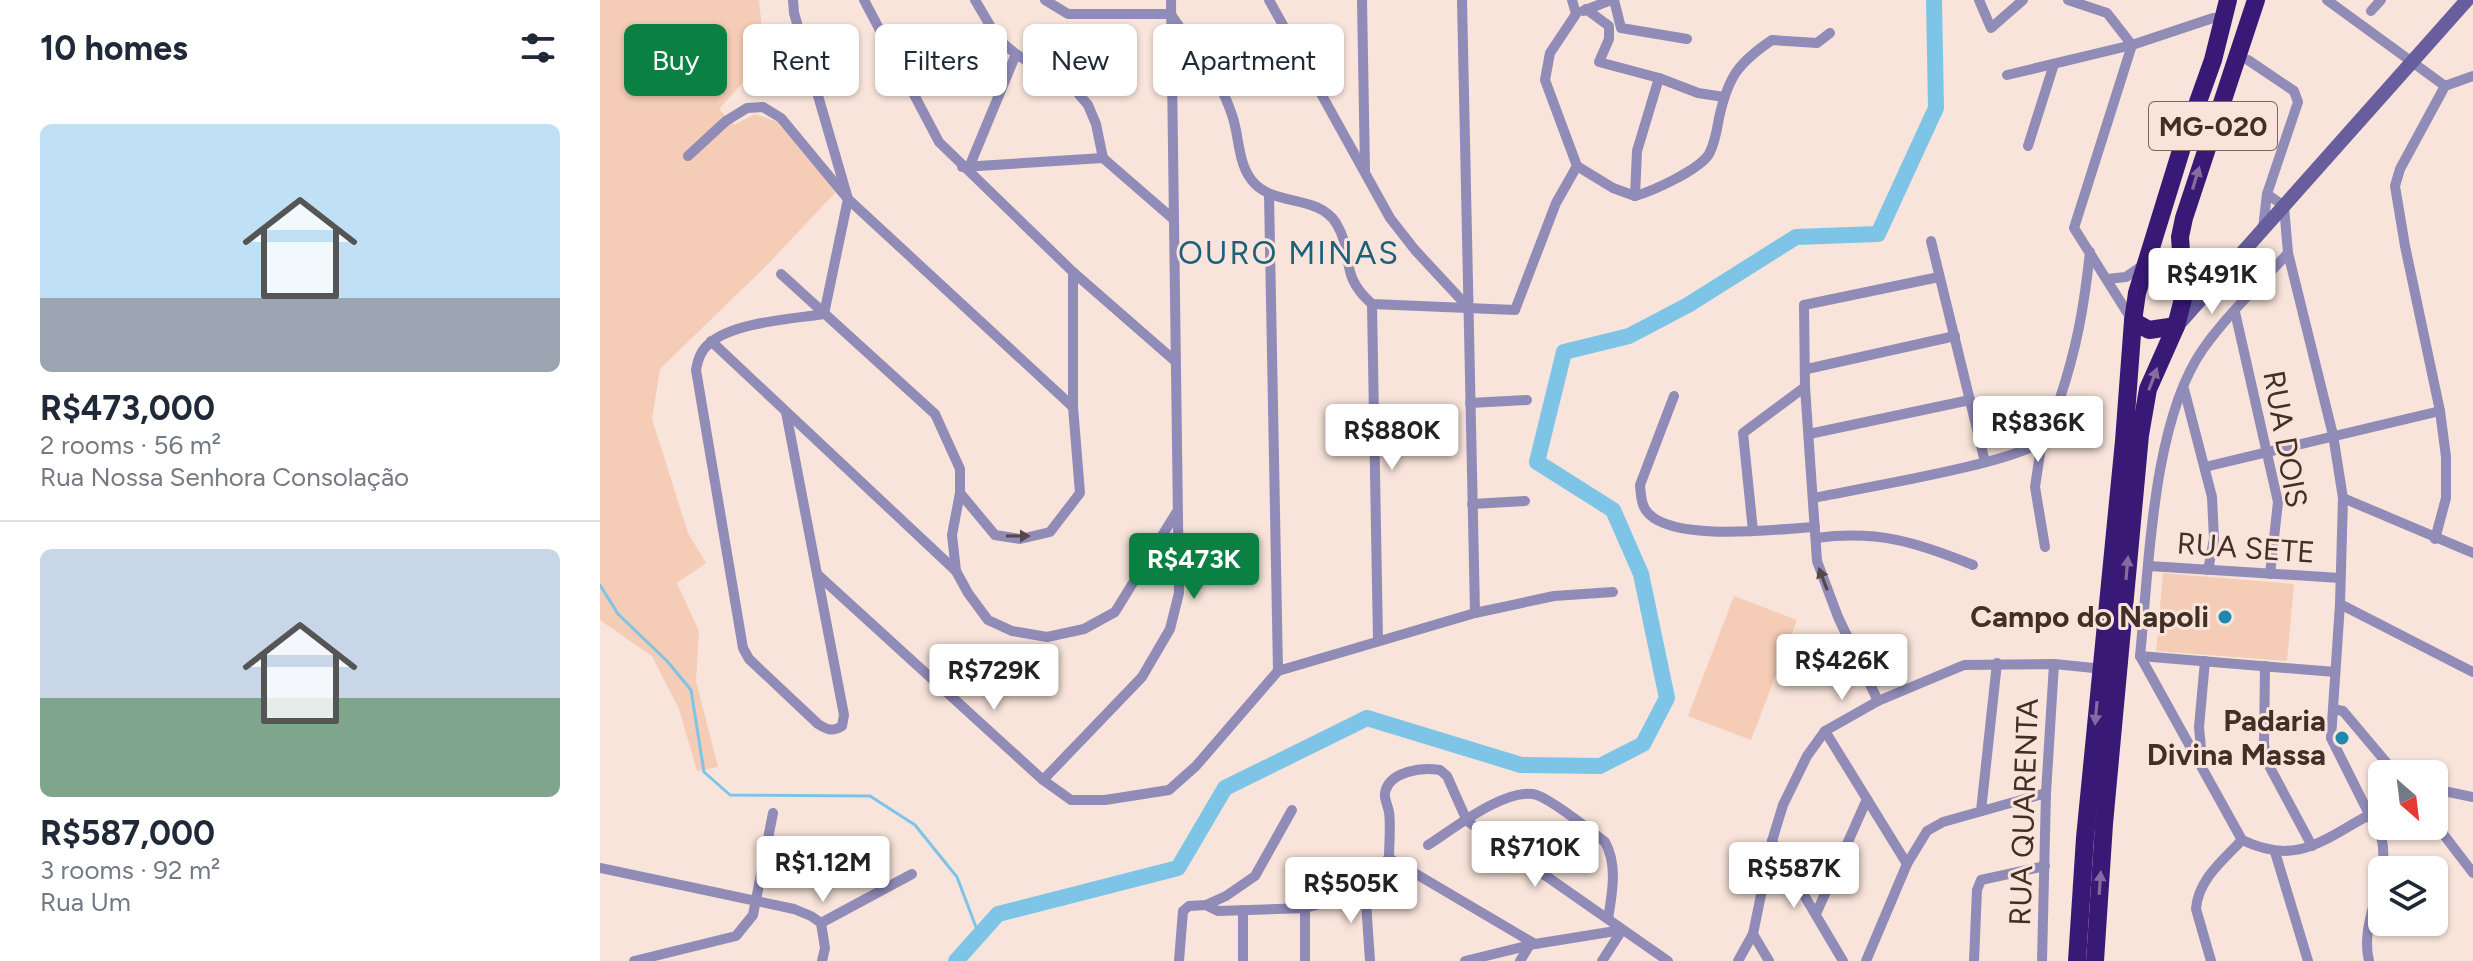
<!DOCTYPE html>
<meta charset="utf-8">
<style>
body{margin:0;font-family:Figtree,sans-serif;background:#f2f2f3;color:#1f2937;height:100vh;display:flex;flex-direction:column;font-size:30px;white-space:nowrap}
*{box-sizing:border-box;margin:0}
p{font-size:26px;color:#747a83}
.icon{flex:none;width:44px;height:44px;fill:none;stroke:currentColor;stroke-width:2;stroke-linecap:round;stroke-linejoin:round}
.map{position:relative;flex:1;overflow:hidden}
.details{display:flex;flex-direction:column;background:#fff;width:600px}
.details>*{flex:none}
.banner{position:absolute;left:24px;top:24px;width:760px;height:72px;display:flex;gap:16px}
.needle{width:52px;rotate:152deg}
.fabs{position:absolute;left:1768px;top:760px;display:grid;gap:16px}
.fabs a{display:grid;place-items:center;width:80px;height:80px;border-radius:12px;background:#fff;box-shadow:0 2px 6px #0004;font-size:40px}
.price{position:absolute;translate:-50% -68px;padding:0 18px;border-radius:8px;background:#fff;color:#222;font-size:26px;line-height:52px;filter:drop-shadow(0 2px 4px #0008)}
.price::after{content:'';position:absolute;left:50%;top:48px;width:24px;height:18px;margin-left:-12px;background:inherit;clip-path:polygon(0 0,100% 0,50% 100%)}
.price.selected{background:#0b8043;color:#fff}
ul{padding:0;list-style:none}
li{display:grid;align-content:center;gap:16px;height:424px;padding:0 40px}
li+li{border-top:2px solid #e0e1e3}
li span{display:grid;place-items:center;height:248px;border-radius:12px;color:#555}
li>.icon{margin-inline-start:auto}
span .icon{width:144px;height:144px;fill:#fffc;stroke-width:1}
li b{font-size:34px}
h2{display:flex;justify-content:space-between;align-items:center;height:96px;padding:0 40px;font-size:34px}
.tag{padding:0 28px;border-radius:12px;background:#fff;box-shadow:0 2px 6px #0004;font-size:28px;line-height:72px}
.tag.selected{background:#0b8043;color:#fff}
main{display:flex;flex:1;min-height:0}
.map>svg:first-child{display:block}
.green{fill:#f5ccb5}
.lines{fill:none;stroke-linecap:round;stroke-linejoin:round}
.stream{stroke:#7ec4e7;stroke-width:3}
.river{stroke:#7ec4e7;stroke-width:16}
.street{stroke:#918bb8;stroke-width:10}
.secondary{stroke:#685d9d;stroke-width:14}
.highway{stroke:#381a76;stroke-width:18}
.oneway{fill:#856b9e}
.oneway2{fill:#56474a}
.poi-dot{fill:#2087b0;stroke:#f8e4da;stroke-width:3}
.labels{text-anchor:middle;stroke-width:6;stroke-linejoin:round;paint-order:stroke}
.shield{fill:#f8e4da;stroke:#79665c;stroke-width:2}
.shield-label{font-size:28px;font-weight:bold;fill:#423026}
.street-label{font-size:30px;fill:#423026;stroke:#f8e4da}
.poi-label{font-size:30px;font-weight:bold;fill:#423026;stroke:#f8e4da;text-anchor:end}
.neighbourhood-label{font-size:32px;letter-spacing:2px;fill:#1c607c;stroke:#f8e4da}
</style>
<main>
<section class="details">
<h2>10 homes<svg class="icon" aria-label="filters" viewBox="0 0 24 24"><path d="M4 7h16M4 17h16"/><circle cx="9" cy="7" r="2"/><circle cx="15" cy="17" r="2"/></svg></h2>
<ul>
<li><span style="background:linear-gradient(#bfe0f5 70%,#9aa5b1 0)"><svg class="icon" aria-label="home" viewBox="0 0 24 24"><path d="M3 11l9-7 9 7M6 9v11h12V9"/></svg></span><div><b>R$473,000</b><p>2 rooms · 56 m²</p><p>Rua Nossa Senhora Consolação</p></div></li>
<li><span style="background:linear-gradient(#c9d6e8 60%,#7fa58c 0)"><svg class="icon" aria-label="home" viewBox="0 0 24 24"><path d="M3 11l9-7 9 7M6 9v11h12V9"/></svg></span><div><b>R$587,000</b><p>3 rooms · 92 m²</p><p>Rua Um</p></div></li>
</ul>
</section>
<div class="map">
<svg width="1873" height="961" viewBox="0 0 1873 961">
<rect width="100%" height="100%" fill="#f8e4da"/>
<!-- green -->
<g class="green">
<polygon points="0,0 159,0 165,58 119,109 134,125 155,114 178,122 236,192 167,265 60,369 52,419 88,533 106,563 77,583 99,631 96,681 118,767 97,771 79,709 52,656 0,620"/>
<polygon points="1563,573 1694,584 1687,661 1556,651"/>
<polygon points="1134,596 1197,620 1151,740 1088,716"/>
</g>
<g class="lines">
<!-- stream -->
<polyline class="stream" points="0,585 18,614 68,662 91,690 104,772 130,795 270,796 315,825 357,877 379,935"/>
<!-- river -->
<polyline class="river" points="356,961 398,914 578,868 625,788 767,718 921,765 1000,766 1043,744 1067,698 1041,574 1013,510 937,462 964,352 1029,336 1088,305 1196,237 1278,234 1336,108 1334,0"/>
<!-- street -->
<g class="street">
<polyline points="193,0 194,13 248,199 473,407"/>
<polyline points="264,0 339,142 473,272 575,361"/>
<polyline points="375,0 398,39 416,54 477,92 488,105 496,124 503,158 572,218"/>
<polyline points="445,0 468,14 571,14"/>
<polyline points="669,0 790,218 815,250 867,306"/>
<polyline points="762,0 765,170"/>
<polyline points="862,0 875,613"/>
<polyline points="972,0 976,14 950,53 945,80 977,166"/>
<polyline points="1014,0 1021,28 1087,39"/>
<polyline points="1379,0 1391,28 1423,0"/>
<polyline points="1468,0 1507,13 1532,45 1474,228 1532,320"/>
<polyline points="1727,0 1845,86"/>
<polyline points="986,9 1009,26 1009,39 999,62 1059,78 1098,93 1124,97"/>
<polyline points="983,11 1011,0"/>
<polyline points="1771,11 1781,0"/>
<path d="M572 16C588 39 606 62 620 87 625 96 629 106 632 115 640 137 637 166 655 184 677 206 718 195 736 223 756 256 737 273 772 304L915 310 956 203 977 166"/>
<polyline points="1648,60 1694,91 1698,102 1667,194 1663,228"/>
<polyline points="1407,75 1532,45 1613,18 1625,18"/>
<polyline points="1428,146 1454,64"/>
<path d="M88 156 126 121 147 108 163 107 181 118 248 199 224 314C193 319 134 322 110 343 101 350 98 359 96 370L143 648 149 659 218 724C228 730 232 732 242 726L244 715 186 412"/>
<polyline points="370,165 416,54"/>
<path d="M977 166 1013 188 1035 196C1053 191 1099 170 1109 154 1115 143 1117 130 1119 118 1128 77 1138 63 1172 40L1217 43 1230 33"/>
<polyline points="362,167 503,158"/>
<polyline points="669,194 678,671"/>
<path d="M1667 194 1684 206 1688 253 1733 435 1743 498 1740 604 1731 738 1782 840C1790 881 1759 920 1769 961"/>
<polyline points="1035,196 1037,151 1059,78"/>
<polyline points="1331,241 1385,462"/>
<polyline points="181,274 335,414 360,469 360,493 352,535 356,571 368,593 388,620 412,631 447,637 484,629 515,612 576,513"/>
<polyline points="1507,279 1526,277 1545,264"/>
<polyline points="772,304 778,641"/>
<polyline points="1635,312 1678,502 1670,574"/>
<polyline points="111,341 356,571"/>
<polyline points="1207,369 1355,336"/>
<polyline points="1584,389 1612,497 1614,539 1608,570"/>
<path d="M1074 396 1040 485C1041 495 1041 507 1049 514 1077 542 1177 529 1215 527"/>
<polyline points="870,403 927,400"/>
<polyline points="1209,434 1370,400"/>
<polyline points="1442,440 1435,487 1445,547"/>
<polyline points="1605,467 1840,411"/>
<polyline points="360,493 395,535 420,539 450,532 480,493 473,407 473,272"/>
<path d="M1213 498C1251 490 1423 462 1442 440 1451 430 1455 413 1459 401 1477 348 1484 307 1490 252"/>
<polyline points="1743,498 1873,553"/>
<polyline points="872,504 925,501"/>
<polyline points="1153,531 1143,433 1205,387"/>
<path d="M1216 538C1278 530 1316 542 1373 565"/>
<polyline points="1835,539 1846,498 1846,457 1840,411 1805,246 1795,186 1800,169 1845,86 1873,76"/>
<polyline points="1549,566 1740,578"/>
<polyline points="217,574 443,780 471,800 505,800 569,790 596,766 678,671 875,613 954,596 1013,592"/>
<polyline points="1740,604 1873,672"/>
<path d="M1540 656C1549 567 1552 422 1603 349 1627 315 1660 284 1688 253"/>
<polyline points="1540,656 1642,840"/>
<polyline points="1540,656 1735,672"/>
<polyline points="1665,666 1664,744 1667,762 1712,846"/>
<polyline points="1278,701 1238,617 1217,561 1205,387 1204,305 1339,277"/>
<polyline points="1733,709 1743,711 1796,774"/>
<polyline points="1225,731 1307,864"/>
<polyline points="1602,759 1599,727 1605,661"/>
<polyline points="443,780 542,677 570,629 579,593 571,0"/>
<polyline points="1834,789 1873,797"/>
<polyline points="1381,811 1397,663"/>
<polyline points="1834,822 1873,873"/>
<path d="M1642 840C1697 866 1721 841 1769 815"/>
<polyline points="1172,841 1243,961"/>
<path d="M828 845C853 829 902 790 933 794 948 796 991 831 1005 842 1018 865 1012 894 1008 919"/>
<polyline points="1675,852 1708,961"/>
<path d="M789 858C789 843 791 827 789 812 788 806 784 799 785 793 789 771 822 767 840 770L847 776 867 821 1068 961"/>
<polyline points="789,858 935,944"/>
<polyline points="0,868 194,909 211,916 221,923 225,948 222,961"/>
<polyline points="765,887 770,961"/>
<polyline points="606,905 618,911 705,908 727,902 765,887 777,869 789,858"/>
<polyline points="705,908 705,961"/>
<polyline points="1216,914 1267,799"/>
<polyline points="221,923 312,874"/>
<polyline points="1153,934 1169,961"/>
<polyline points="34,961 136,936 153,915 173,813"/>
<polyline points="579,961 583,911 589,906 606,905 626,896 655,876 692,810"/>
<polyline points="643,961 643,910"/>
<polyline points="865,961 935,944 1022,930"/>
<polyline points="920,961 929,946"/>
<polyline points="1002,961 1022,930"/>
<polyline points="1138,961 1153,934 1172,841 1183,805 1207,756 1225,731 1278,701 1364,665 1454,664 1504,669"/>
<polyline points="1266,961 1307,864 1327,831 1343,822 1446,793"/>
<polyline points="1374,961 1377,890 1381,880 1445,866"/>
<polyline points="1442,961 1446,793 1454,664"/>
<path d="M1611 961 1596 909C1598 880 1623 860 1642 840"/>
</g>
<!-- secondary -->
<g class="secondary">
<polyline points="1580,254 1592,267 1620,279"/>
<polyline points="1577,326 1867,0"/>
</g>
<!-- highway -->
<g class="highway">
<polyline points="1533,321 1549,330 1576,326"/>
<polyline points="1477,961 1485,838 1524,441 1533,321 1537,293 1583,144 1613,60 1628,0"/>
<polyline points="1495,961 1504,824 1540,435 1548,389 1576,326 1584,295 1580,237 1584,218 1656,0"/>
</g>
</g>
<!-- one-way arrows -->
<defs><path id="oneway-solid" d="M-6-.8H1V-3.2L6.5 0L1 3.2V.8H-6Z" transform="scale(2)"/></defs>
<g class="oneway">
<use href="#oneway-solid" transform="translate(1596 178) rotate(-73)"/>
<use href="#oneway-solid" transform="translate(1553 379) rotate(-69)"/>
<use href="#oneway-solid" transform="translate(1527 568) rotate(-85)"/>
<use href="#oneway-solid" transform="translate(1496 713) rotate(95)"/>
<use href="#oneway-solid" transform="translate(1500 883) rotate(-86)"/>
</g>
<g class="oneway2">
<use href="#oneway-solid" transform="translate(418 536)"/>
<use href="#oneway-solid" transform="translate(1223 579) rotate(-111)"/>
</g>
<!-- markers -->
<g class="poi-dot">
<circle cx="1625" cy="617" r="8"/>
<circle cx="1742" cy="738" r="8"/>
</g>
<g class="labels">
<!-- shield labels -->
<rect class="shield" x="1549" y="102" width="128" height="48" rx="6"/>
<g class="shield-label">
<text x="1613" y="136">MG-020</text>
</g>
<!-- street labels -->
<g class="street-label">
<text transform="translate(1685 439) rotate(80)" y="10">RUA DOIS</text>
<text transform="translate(1646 548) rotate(4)" y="10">RUA SETE</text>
<text transform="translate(1424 812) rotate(-88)" y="10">RUA QUARENTA</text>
</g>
<!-- poi labels -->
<g class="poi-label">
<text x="1609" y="627">Campo do Napoli</text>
<text x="1726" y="731">Padaria<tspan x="1726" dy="34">Divina Massa</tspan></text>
</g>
<!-- neighbourhood labels -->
<g class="neighbourhood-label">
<text x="689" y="264">OURO MINAS</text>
</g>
</g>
</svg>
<div class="fabs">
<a><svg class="needle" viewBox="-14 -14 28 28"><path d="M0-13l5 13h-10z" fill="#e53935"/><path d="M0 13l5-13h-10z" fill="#747a83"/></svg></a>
<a><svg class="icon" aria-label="layers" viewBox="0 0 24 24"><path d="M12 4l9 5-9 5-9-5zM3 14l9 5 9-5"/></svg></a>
</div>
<b class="price" style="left:1612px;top:316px">R$491K</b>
<b class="price" style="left:1438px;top:464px">R$836K</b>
<b class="price" style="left:792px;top:472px">R$880K</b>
<b class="price selected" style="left:594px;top:601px">R$473K</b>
<b class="price" style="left:1242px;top:702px">R$426K</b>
<b class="price" style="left:394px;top:712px">R$729K</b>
<b class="price" style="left:935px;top:889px">R$710K</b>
<b class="price" style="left:223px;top:904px">R$1.12M</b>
<b class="price" style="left:1194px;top:910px">R$587K</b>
<b class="price" style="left:751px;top:925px">R$505K</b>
<div class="banner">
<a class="tag selected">Buy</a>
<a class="tag">Rent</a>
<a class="tag">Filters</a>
<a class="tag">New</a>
<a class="tag">Apartment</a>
</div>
</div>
</main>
